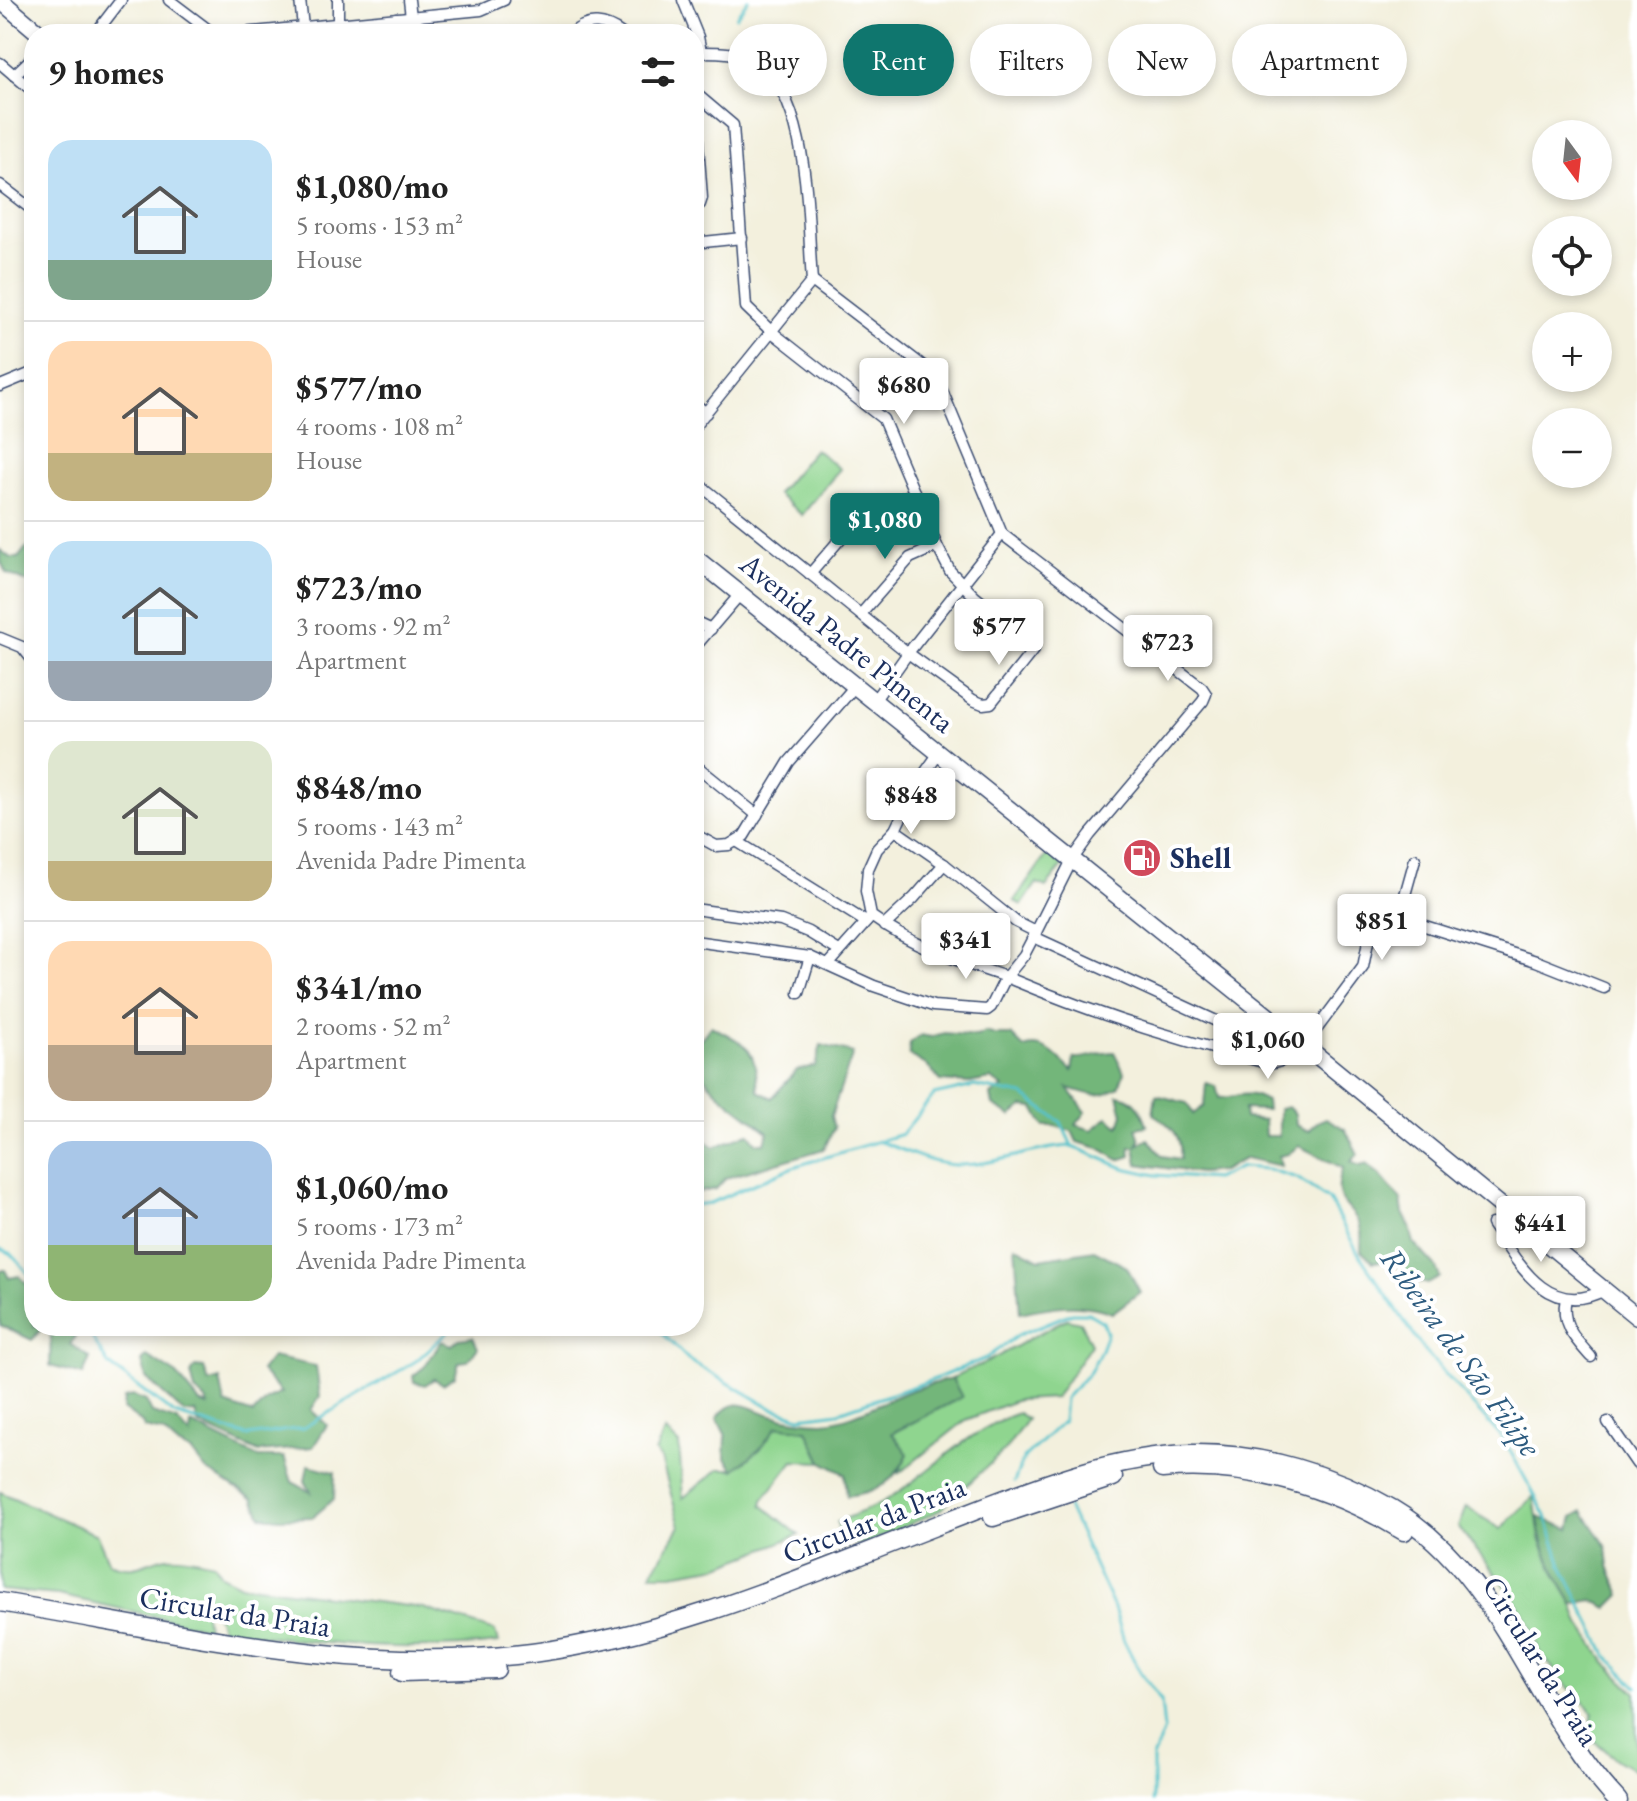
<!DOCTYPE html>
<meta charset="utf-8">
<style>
body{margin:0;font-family:"EB Garamond",serif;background:#f6f6f6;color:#222;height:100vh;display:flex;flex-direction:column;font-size:30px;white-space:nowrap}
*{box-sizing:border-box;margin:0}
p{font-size:26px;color:#767676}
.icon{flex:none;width:44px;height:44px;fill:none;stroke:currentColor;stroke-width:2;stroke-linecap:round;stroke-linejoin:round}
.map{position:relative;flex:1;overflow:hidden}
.drawer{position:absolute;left:24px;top:24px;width:680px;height:1312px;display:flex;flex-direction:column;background:#fff;border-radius:32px;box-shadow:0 4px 12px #0003}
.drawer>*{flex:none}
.guide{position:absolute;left:728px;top:24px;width:760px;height:72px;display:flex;gap:16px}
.needle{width:52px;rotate:165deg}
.fabs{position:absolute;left:1532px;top:120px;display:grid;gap:16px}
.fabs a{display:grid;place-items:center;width:80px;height:80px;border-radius:50%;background:#fff;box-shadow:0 4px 12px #0003;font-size:40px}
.price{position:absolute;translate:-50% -68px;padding:0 18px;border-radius:8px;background:#fff;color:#222;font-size:26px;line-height:52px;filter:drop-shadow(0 2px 4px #0008)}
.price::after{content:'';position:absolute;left:50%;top:48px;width:24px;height:18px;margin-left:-12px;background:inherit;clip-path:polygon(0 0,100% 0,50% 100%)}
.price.on{background:#0f766e;color:#fff}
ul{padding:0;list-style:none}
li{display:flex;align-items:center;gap:24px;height:200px;padding:0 24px}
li+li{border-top:2px solid #e0e0e0}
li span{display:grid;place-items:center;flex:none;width:224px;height:160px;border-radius:24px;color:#555}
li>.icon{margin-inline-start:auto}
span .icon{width:96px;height:96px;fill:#fffc;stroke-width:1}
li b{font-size:34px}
h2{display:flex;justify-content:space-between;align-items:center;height:96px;padding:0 24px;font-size:34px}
.pill{padding:0 28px;border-radius:36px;background:#fff;box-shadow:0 4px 12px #0003;font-size:28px;line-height:72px}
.pill.on{background:#0f766e;color:#fff}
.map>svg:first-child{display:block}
.green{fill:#8fd58f;stroke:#558276;stroke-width:2}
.forest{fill:#73b67a;stroke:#47726c;stroke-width:2}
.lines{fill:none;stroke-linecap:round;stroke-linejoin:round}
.stream{stroke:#56c3cc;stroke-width:3}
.street-casing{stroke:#3b4c71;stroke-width:13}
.primary-casing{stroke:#3b4c71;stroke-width:19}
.highway-casing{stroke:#3b4c71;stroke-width:21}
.street{stroke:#fff;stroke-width:10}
.primary{stroke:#fff;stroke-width:16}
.highway{stroke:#fff;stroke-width:18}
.labels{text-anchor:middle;stroke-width:8;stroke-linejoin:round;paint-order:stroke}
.street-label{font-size:30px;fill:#1b2f5e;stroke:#fff}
.poi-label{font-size:30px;font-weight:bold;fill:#1b2f5e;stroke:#fff;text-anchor:start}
.water-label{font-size:32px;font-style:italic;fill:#2d5b7f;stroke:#fff}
</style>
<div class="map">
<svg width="1637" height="1801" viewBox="0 0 1637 1801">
<rect width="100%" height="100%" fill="#fff"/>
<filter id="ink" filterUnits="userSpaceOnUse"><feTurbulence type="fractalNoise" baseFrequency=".0125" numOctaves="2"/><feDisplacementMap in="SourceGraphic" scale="16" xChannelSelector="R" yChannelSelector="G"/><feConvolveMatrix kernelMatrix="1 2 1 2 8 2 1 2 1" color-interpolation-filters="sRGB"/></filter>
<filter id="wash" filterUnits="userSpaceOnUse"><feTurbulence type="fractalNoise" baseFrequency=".006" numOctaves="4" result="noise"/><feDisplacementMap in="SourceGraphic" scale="32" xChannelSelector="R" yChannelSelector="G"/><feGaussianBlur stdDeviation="1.8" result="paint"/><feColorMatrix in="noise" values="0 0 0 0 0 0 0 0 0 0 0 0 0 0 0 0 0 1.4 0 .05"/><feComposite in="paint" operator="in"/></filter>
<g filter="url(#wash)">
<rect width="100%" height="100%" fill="#f3f0dd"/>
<!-- green -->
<g class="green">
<polygon points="815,449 840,469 802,515 777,494"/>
<polygon points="1048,853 1063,866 1046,887 1037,883 1022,905 1014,901"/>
<path d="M1067 1319 1080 1322 1091 1344 1055 1398 1017 1400 966 1420 898 1474 907 1454 892 1433 961 1397 952 1379C962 1371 975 1368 987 1362 1014 1348 1039 1332 1067 1319Z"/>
<path d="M1018 1413 1027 1419 1005 1450 939 1511 868 1543 854 1544 839 1532 837 1522C854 1515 873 1508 888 1499 932 1471 968 1430 1018 1413Z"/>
<polygon points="777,1426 807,1430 822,1462 793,1461 763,1500 762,1505 799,1535 720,1566 672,1574 651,1574 680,1526 661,1459 655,1452 665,1431 679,1444 683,1498 719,1469 734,1469 760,1449"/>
<path d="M0 1492 97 1535 109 1563C137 1574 144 1561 167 1557 181 1555 200 1560 213 1563L221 1575 241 1585 423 1608 495 1631 498 1643C406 1653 312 1645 221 1628L216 1613 208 1610 205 1614 207 1628 58 1595 0 1590Z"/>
<polygon points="1534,1496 1540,1539 1555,1574 1573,1604 1580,1624 1606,1663 1636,1693 1637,1772 1617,1760 1589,1736 1593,1712 1567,1686 1539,1651 1530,1624 1507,1588 1458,1527 1466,1507 1501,1529"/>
</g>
<!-- forest -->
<g class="forest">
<polygon points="34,528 34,585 6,573 0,560 0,550 11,558 18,558 26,548 31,547 30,531"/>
<path d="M711 1026C749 1046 755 1047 758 1091L772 1098 797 1070 815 1066 821 1045 853 1053 831 1116 834 1128 824 1149 726 1178 716 1189 694 1193V1139L702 1138 715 1147 748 1133 757 1143H765L768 1132C742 1110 694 1085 694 1047Z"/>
<path d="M985 1032 995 1035H1011L1024 1048C1045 1040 1058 1058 1072 1071L1074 1058C1089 1059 1099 1052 1114 1052L1124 1072 1119 1087C1097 1100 1090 1094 1068 1088L1086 1112 1076 1125 1092 1130 1108 1117 1119 1126 1123 1114 1118 1095C1135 1097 1143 1110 1147 1126L1136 1128 1140 1140 1137 1145 1148 1139 1162 1156 1180 1159C1183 1136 1171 1125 1153 1114L1156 1095 1187 1103 1193 1114 1204 1106 1206 1083 1216 1086 1219 1098C1240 1097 1247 1089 1266 1101L1267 1110 1244 1109 1245 1118 1264 1120 1265 1136H1279V1109L1288 1107 1295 1114 1296 1125 1309 1131 1317 1122 1326 1118 1345 1129 1358 1154 1351 1162 1360 1166 1366 1164 1379 1174 1401 1200 1403 1213 1410 1227 1414 1243 1435 1266 1440 1277 1428 1284 1403 1278 1397 1261 1373 1262 1361 1251C1361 1245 1362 1237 1361 1231 1356 1204 1328 1207 1343 1168L1299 1146 1288 1154 1279 1156 1281 1166 1246 1158 1222 1171 1200 1173 1138 1164 1135 1147H1130L1131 1156 1119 1160 1099 1148 1077 1142 1072 1131 1055 1126H1044L1034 1108 1023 1107 1011 1116 993 1105 991 1095 1003 1087 991 1079 969 1083 941 1081 926 1065 909 1055 910 1043 921 1035 931 1037 944 1033 977 1036Z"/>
<path d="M1015 1246 1040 1259 1094 1250 1127 1267 1140 1292 1112 1313C1081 1301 1052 1306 1020 1313Z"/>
<polygon points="0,1270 5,1270 9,1278 19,1276 34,1290 34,1326 75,1326 75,1338 70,1344 90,1358 83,1375 50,1366 51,1328 42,1328 32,1340 0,1325"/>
<polygon points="473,1337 478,1348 467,1361 459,1362 455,1376 443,1384 434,1379 425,1385 414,1382 413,1376 424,1367 442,1341 452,1345 459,1339"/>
<polygon points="147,1356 177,1375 200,1403 208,1406 206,1400 195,1391 191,1374 195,1367 204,1368 209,1382 220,1379 225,1404 253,1414 266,1400 281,1393 261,1371 272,1357 316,1366 320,1396 311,1410 327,1425 313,1447 259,1452 198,1424 195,1412 184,1413 146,1378 142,1361"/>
<path d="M952 1379 962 1397 892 1433 908 1454C894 1483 878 1492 847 1496L845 1474 822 1462 807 1430 777 1426 760 1449 734 1470 725 1457 726 1436 717 1418C735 1393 750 1409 772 1415 787 1419 807 1422 822 1422 850 1421 878 1403 904 1393 919 1387 936 1383 952 1379Z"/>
<polygon points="133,1396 146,1401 152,1413 177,1421 190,1435 191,1424 258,1457 284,1457 292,1482 311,1492 305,1481 308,1465 335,1472 334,1499 313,1517 280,1518 261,1516 253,1499 206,1470 192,1452 176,1444 163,1432 144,1428 142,1423 123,1409 124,1398"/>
<path d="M1583 1511 1607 1547 1609 1566 1621 1595 1608 1608 1592 1600 1573 1604C1556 1576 1541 1549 1538 1517L1570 1529 1573 1517Z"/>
</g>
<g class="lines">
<!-- stream -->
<g class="stream">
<polyline points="736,17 748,0"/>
<path d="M878 1141C902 1149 930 1164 956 1165 996 1166 1033 1147 1072 1146"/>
<polyline points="694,1205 710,1203 793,1167 902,1134 934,1095 974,1086 1023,1095 1061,1122 1072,1146 1124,1168 1156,1175 1215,1179 1242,1167 1267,1169 1297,1178 1329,1200 1360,1256 1424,1350 1504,1440 1546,1516 1563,1568 1607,1656 1637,1687"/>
<polyline points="0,1249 12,1254 34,1280"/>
<polyline points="85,1326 108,1364 174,1414 248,1436 303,1428 416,1361 454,1326"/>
<polyline points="648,1326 659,1330 690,1361 772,1408 800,1417 839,1412 935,1379 986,1358 1018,1335 1072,1313 1088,1313 1103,1322 1107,1333 1101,1350 1090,1372 1065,1398 1063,1421 1024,1458 1014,1482"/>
<polyline points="1068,1507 1114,1608 1124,1641 1140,1672 1161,1701 1164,1730 1153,1758 1153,1801"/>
</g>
</g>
</g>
<g filter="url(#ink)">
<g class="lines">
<defs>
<g id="street">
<polyline points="169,0 214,34"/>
<polyline points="300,0 303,27"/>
<polyline points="338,0 338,24"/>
<polyline points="409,0 411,17"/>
<polyline points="683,0 698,37 701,52 694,62"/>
<polyline points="396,18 397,34"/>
<polyline points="95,34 121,0"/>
<polyline points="231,34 481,10 504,0"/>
<path d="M572 34C587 18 606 22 622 34"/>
<polyline points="0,63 14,75 34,56"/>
<polyline points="14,75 34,92"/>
<polyline points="694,92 733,125 746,307 772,332 883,419 937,546 950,571 975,597 1034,643 1034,649 991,703 983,704 973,700 908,653 694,480"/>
<polyline points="694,132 697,129 702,198 700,204 694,204"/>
<polyline points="0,185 34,211"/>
<polyline points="694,243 742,238"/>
<polyline points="812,281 936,376 1002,534 1202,688 1206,694 1203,701 1090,835 1072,860 1036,932 1016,922 944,864 895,830"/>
<polyline points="0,386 34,372"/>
<polyline points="694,403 706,413"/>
<path d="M694 427 812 281C807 222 811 94 755 62 738 52 721 52 701 52"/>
<polyline points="810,574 860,516 915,493"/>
<polyline points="861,614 910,558 937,546"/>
<polyline points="694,621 711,629"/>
<polyline points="0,638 22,647 34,662"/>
<polyline points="694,648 741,593"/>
<polyline points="874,701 908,653 1002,534"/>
<path d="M939 753 917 784 895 830 877 849 868 869 866 891 871 916C912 946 958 961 1006 977L1024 955 1036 932"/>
<polyline points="694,764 757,815"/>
<polyline points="694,834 716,846 729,845 744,836 789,762 855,686"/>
<polyline points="738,842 866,922"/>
<polyline points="694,909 781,921 808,932 839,951"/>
<polyline points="1389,910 1425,926 1536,961 1604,988"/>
<polyline points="884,926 914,898 944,864"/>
<polyline points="1034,937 1238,1031"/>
<path d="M694 941 810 957 874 986 933 1006 987 1010 991 1007 1006 977C1077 1007 1149 1031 1223 1051L1257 1009"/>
<polyline points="829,964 870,918"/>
<polyline points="799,993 810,957"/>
<polyline points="1223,1051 1270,1064 1281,1061 1304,1046 1363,967 1368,942 1389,910 1403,902 1415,859"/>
<path d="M1492 1224C1518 1263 1548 1320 1604 1290"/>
<path d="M1566 1298C1560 1324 1574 1338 1591 1357"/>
<polyline points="1608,1422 1637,1464"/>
</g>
<g id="primary">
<polyline points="0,0 40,34"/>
<polyline points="694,557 1325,1062 1637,1317"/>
</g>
<g id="highway">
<path d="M1162 1469C1247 1461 1332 1487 1404 1531"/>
<polyline points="993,1517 1113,1477"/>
<path d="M0 1602C177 1631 352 1676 532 1653 678 1634 812 1573 948 1521 1026 1491 1107 1456 1192 1454 1261 1453 1332 1474 1392 1509 1503 1575 1533 1711 1618 1801"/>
<polyline points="402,1672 496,1669"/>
</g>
</defs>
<!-- street casing -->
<use href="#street" class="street-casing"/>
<!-- primary casing -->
<use href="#primary" class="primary-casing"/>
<!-- highway casing -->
<use href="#highway" class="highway-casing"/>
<!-- street -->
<use href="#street" class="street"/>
<!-- primary -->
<use href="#primary" class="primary"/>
<!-- highway -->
<use href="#highway" class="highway"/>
</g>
</g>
<!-- icons -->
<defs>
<symbol id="fuel-disc" viewBox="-11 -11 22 22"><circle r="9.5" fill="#d1495b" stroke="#fff"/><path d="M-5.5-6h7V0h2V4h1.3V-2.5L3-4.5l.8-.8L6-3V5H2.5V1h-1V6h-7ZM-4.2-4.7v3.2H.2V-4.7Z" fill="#fff"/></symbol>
</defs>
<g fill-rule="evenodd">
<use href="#fuel-disc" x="1120" y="836" width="44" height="44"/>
</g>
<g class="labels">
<!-- street labels -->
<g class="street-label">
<text transform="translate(847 643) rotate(39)" y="10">Avenida Padre Pimenta</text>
<text transform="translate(874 1520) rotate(-21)" y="10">Circular da Praia</text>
<text transform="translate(235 1612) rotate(9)" y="10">Circular da Praia</text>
<text transform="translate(1541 1661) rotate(58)" y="10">Circular da Praia</text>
</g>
<!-- poi labels -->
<g class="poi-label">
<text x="1170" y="868">Shell</text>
</g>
<!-- water labels -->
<g class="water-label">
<text transform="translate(1461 1352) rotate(54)" y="11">Ribeira de São Filipe</text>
</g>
</g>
</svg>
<div class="fabs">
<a><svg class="needle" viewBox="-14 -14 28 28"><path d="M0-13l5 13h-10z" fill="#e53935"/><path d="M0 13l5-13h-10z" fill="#767676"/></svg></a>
<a><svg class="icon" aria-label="locate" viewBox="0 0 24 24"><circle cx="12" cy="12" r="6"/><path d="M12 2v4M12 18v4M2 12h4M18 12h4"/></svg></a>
<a>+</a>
<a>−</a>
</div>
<b class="price" style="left:904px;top:426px">$680</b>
<b class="price on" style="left:885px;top:561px">$1,080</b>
<b class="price" style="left:999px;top:667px">$577</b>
<b class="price" style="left:1168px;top:683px">$723</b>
<b class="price" style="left:911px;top:836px">$848</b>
<b class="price" style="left:1382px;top:962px">$851</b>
<b class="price" style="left:966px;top:981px">$341</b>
<b class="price" style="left:1268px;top:1081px">$1,060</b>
<b class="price" style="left:1541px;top:1264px">$441</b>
<div class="guide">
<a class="pill">Buy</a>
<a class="pill on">Rent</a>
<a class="pill">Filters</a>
<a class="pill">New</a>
<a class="pill">Apartment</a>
</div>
<section class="drawer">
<h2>9 homes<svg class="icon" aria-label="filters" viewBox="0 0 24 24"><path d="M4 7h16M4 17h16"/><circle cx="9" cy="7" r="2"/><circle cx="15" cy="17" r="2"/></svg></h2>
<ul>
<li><span style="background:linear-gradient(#bfe0f5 75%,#7fa58c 0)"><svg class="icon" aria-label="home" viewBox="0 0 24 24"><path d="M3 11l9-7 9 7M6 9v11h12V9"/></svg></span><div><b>$1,080/mo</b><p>5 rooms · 153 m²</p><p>House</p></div></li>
<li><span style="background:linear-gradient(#ffd9b3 70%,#c2b280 0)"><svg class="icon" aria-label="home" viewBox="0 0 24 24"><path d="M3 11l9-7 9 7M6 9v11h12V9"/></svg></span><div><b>$577/mo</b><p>4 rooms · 108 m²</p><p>House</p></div></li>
<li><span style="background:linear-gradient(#bfe0f5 75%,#9aa5b1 0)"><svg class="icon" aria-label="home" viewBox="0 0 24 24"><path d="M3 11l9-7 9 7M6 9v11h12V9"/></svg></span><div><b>$723/mo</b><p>3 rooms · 92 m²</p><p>Apartment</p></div></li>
<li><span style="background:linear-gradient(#dfe7d0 75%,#c2b280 0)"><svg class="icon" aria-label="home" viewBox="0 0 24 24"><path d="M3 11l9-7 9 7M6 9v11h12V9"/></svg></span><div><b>$848/mo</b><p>5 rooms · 143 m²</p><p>Avenida Padre Pimenta</p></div></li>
<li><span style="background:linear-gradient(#ffd9b3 65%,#b9a48a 0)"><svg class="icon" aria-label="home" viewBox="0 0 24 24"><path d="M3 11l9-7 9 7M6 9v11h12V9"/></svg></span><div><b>$341/mo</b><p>2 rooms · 52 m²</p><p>Apartment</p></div></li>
<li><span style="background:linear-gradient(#a9c7e8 65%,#8fb573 0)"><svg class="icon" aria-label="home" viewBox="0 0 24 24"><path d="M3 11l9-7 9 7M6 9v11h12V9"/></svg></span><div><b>$1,060/mo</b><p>5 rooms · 173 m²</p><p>Avenida Padre Pimenta</p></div></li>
</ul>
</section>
</div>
